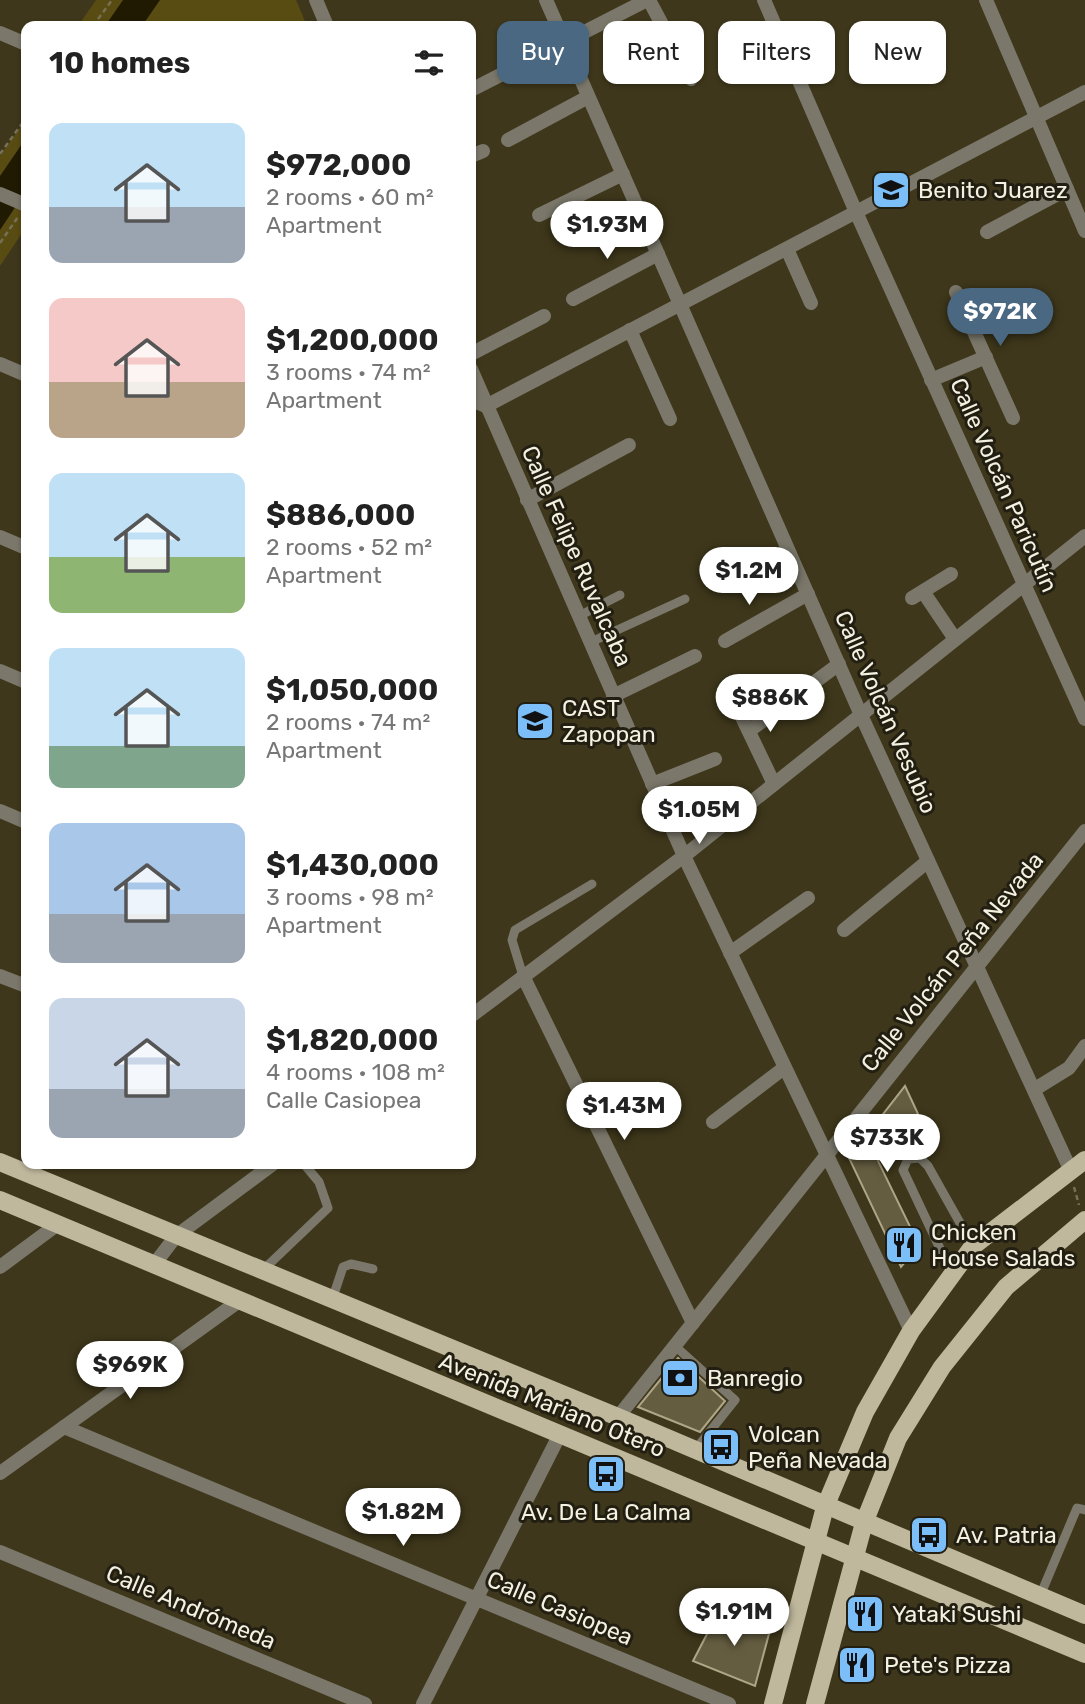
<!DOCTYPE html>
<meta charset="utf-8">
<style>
body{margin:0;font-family:Rubik,sans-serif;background:#f2f2f2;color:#222;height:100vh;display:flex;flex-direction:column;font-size:26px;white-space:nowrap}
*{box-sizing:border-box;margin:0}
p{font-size:23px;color:#767676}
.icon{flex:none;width:38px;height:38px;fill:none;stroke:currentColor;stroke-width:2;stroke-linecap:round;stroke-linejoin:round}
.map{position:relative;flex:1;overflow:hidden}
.panel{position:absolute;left:21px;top:21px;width:455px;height:1148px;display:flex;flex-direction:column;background:#fff;border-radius:14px;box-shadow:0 2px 5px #0004}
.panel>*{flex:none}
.guide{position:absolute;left:497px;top:21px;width:483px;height:63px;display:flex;gap:14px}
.price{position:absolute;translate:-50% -60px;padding:0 16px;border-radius:24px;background:#fff;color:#222;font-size:23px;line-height:46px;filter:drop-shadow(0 2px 4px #0008)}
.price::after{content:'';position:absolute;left:50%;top:42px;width:21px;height:16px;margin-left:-10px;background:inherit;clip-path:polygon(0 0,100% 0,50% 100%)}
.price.on{background:#4a6882;color:#fff}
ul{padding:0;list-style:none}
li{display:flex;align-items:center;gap:21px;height:175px;padding:0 28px}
li span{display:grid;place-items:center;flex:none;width:196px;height:140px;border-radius:14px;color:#555}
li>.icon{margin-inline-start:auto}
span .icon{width:84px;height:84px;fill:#fffc;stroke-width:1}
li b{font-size:30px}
h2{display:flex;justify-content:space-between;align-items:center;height:84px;padding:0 28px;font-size:30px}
.pill{padding:0 24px;border-radius:14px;background:#fff;box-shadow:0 2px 5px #0004;font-size:24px;line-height:63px}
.pill.on{background:#4a6882;color:#fff}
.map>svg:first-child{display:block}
.green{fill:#594c12}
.water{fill:#201a03}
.building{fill:#655d40;stroke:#aea686;stroke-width:2}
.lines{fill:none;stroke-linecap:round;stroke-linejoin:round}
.path{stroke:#767057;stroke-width:2.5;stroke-dasharray:5 3.5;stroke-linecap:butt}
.lane{stroke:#7b786b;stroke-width:9}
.street{stroke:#7b786b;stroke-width:14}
.primary{stroke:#bfb89d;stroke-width:18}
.labels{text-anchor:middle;stroke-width:6;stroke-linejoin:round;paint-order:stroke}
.poi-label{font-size:23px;fill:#f5f1e0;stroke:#221f12;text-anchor:start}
.street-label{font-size:23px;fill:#f5f1e0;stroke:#221f12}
</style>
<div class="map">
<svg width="1085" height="1704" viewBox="0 0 1085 1704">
<rect width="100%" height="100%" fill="#3e371b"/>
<!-- green -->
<g class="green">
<polygon points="96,0 296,0 307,26 78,26"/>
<polygon points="26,119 26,227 0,266 0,156"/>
</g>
<!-- water -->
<g class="water">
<polygon points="123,0 160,0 142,26 105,26"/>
<polygon points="26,138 26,191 0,230 0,176"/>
</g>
<!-- building -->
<g class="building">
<polygon points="905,1086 919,1116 878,1161 919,1245 901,1267 849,1158"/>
<polygon points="678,1358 725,1401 700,1432 638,1407"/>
<polygon points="719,1611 770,1630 755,1686 693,1661"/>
</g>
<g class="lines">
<!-- path -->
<g class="path">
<polyline points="93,26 112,0"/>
<polyline points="0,154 26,118"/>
<polyline points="0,243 18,217"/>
<polyline points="1074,1187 1079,1205"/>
</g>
<!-- lane -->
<g class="lane">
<polyline points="581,615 620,595"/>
<polyline points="591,642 685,599"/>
<polyline points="523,976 512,940 515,930 592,884"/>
<polyline points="263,1270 328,1208 319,1182 304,1164"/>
<polyline points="952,1274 903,1170 908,1159 920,1158 928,1166 973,1246"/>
<polyline points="332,1300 343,1267 351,1264 373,1269"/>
<polyline points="675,1346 735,1400 695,1450"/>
<polyline points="1040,1596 1077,1508 1085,1510"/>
</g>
<!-- street -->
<g class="street">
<polyline points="316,0 327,26"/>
<polyline points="546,0 861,715 1071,1171"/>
<polyline points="649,0 691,79"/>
<polyline points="764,0 856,212 1085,719"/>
<polyline points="986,0 1085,231"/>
<polyline points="0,33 26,44"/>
<polyline points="471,90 647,0"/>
<polyline points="508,140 588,97"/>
<polyline points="471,156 483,151"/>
<polyline points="0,194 26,205"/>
<polyline points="539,215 623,174"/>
<polyline points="987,232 1067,189"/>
<polyline points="787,249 811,303"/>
<polyline points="956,292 1013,418"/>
<polyline points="573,299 658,254"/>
<polyline points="630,330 670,419"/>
<polyline points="471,354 544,316"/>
<polyline points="0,364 26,375"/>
<polyline points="471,369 684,856 911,1331"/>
<polyline points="931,380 986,357"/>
<polyline points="471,400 486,406 1085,92"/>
<polyline points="527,500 629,445"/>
<polyline points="0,537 26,548"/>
<polyline points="924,593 955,639"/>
<polyline points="912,598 951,574"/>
<polyline points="725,641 808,594"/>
<polyline points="0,671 26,682"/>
<polyline points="613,696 695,656"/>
<polyline points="740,713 774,784"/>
<polyline points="749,731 839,664"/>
<polyline points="652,784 715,759"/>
<polyline points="0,811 26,822"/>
<polyline points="844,930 928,861"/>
<polyline points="730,953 808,898"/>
<polyline points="0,976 26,986"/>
<polyline points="523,976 693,1323"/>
<polyline points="471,1016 684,856 1085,536"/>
<polyline points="1035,1089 1069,1068 1085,1046"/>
<polyline points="713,1122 784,1068"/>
<polyline points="153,1266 176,1236 273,1164"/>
<polyline points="0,1267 58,1224"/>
<polyline points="618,1417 1085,831"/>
<polyline points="64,1427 729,1704"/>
<polyline points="0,1473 239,1301"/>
<polyline points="0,1552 365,1704"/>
<polyline points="423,1704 559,1436"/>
</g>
<!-- primary -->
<g class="primary">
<polyline points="0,1162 618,1417 1085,1615"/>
<polyline points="0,1200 1085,1654"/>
<polyline points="773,1704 825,1507 865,1412 911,1331 973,1246 1085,1160"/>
<polyline points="815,1704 864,1523 898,1438 942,1367 1006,1287 1085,1220"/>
</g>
</g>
<!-- icons -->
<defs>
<symbol id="school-square" viewBox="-11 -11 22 22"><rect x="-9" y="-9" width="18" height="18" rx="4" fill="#7bbef8" stroke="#221f12"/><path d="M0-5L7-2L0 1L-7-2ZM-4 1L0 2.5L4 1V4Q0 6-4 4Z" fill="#111"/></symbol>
<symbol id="restaurant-square" viewBox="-11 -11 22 22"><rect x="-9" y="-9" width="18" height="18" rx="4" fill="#7bbef8" stroke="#221f12"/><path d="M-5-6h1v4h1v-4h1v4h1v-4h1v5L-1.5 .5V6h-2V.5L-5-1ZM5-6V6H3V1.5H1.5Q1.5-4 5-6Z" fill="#111"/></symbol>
<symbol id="bank-square" viewBox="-11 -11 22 22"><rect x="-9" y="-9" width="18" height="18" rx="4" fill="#7bbef8" stroke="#221f12"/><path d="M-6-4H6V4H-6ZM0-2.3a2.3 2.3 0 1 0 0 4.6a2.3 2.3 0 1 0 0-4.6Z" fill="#111"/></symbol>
<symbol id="bus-square" viewBox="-11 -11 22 22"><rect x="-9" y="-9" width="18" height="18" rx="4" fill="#7bbef8" stroke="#221f12"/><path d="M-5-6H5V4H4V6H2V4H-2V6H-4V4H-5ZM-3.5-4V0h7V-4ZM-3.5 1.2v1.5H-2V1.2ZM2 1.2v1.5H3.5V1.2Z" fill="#111"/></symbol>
</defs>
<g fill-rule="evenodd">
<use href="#school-square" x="869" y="168" width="44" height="44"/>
<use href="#school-square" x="513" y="699" width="44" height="44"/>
<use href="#restaurant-square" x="882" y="1223" width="44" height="44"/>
<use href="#bank-square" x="658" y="1356" width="44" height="44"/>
<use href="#bus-square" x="699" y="1425" width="44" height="44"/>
<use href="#bus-square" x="584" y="1452" width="44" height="44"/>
<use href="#bus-square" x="907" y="1513" width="44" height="44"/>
<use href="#restaurant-square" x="843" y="1592" width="44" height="44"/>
<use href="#restaurant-square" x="835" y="1643" width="44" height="44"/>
</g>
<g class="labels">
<!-- poi labels -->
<g class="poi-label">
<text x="918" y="198">Benito Juarez</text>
<text x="562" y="716">CAST<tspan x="562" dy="26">Zapopan</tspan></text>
<text x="931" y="1240">Chicken<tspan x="931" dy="26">House Salads</tspan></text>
<text x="707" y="1386">Banregio</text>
<text x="748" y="1442">Volcan<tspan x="748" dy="26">Peña Nevada</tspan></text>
<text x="606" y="1520" text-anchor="middle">Av. De La Calma</text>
<text x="956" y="1543">Av. Patria</text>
<text x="892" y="1622">Yataki Sushi</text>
<text x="884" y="1673">Pete's Pizza</text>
</g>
<!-- street labels -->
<g class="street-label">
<text transform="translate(1004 485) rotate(66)" y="8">Calle Volcán Paricutín</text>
<text transform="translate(577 556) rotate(66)" y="8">Calle Felipe Ruvalcaba</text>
<text transform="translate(886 712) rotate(66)" y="8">Calle Volcán Vesubio</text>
<text transform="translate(952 962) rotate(-51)" y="8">Calle Volcán Peña Nevada</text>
<text transform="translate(552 1405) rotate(22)" y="8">Avenida Mariano Otero</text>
<text transform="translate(191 1607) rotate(23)" y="8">Calle Andrómeda</text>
<text transform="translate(560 1608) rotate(23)" y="8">Calle Casiopea</text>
</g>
</g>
</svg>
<b class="price" style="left:607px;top:261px">$1.93M</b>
<b class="price on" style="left:1000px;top:348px">$972K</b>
<b class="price" style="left:749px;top:607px">$1.2M</b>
<b class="price" style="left:770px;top:734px">$886K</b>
<b class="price" style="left:699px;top:846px">$1.05M</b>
<b class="price" style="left:624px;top:1142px">$1.43M</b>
<b class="price" style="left:887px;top:1174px">$733K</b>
<b class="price" style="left:130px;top:1401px">$969K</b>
<b class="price" style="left:403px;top:1548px">$1.82M</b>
<b class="price" style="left:734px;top:1648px">$1.91M</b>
<div class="guide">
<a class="pill on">Buy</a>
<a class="pill">Rent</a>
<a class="pill">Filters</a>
<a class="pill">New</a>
</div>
<section class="panel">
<h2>10 homes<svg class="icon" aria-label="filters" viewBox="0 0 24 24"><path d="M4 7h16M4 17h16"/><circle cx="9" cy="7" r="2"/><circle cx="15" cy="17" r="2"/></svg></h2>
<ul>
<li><span style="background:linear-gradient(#bfe0f5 60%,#9aa5b1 0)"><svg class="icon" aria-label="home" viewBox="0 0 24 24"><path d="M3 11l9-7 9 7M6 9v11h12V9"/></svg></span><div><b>$972,000</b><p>2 rooms · 60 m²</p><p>Apartment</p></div></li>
<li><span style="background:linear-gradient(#f6c9c9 60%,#b9a48a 0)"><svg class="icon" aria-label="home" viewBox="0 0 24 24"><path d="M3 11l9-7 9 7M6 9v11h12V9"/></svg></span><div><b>$1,200,000</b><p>3 rooms · 74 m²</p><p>Apartment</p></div></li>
<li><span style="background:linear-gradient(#bfe0f5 60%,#8fb573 0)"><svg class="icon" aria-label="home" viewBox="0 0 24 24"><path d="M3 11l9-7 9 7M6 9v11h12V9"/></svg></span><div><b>$886,000</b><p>2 rooms · 52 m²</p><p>Apartment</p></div></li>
<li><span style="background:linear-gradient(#bfe0f5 70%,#7fa58c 0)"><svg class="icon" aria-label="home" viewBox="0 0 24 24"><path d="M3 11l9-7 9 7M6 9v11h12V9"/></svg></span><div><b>$1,050,000</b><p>2 rooms · 74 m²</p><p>Apartment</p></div></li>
<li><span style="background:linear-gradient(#a9c7e8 65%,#9aa5b1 0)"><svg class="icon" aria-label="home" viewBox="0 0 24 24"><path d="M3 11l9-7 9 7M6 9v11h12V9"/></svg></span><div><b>$1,430,000</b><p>3 rooms · 98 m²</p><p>Apartment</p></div></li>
<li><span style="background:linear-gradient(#c9d6e8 65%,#9aa5b1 0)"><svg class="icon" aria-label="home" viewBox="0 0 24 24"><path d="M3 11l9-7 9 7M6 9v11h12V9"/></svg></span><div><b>$1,820,000</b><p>4 rooms · 108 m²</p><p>Calle Casiopea</p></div></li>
</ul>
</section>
</div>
